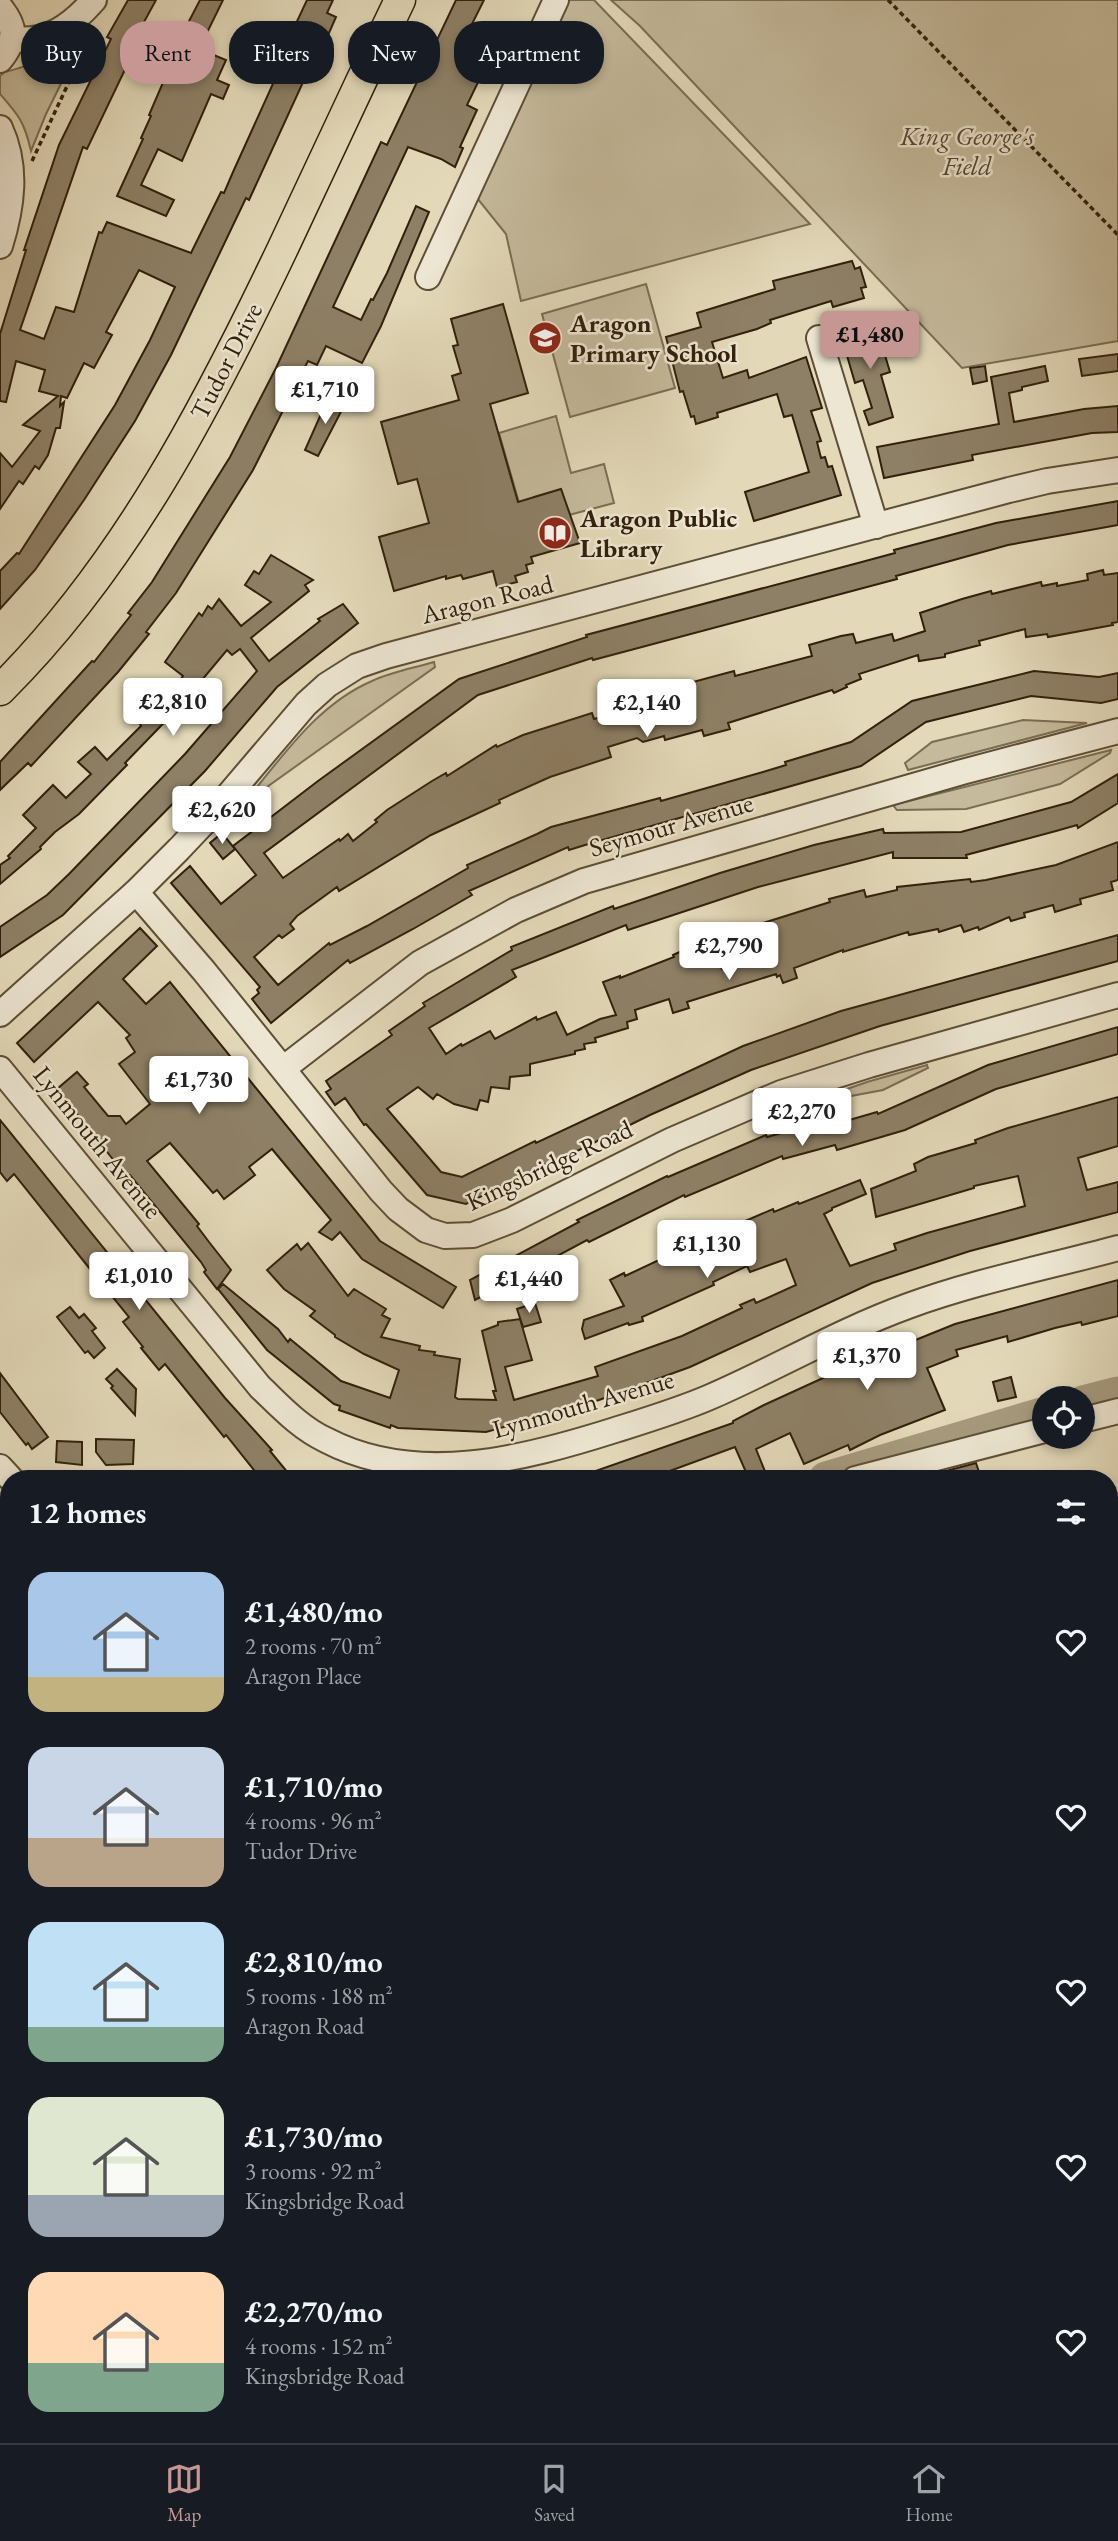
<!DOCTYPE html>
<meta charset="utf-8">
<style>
body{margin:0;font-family:"EB Garamond",serif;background:#242831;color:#f1f3f6;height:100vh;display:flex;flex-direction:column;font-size:26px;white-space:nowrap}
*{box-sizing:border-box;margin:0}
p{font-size:23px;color:#9ea1a6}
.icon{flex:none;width:38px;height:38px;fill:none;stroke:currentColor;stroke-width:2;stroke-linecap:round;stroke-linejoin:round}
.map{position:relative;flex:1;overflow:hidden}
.panel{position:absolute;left:0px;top:1470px;width:1118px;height:973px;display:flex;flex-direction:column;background:#171b24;border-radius:28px 28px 0 0;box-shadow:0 4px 10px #0003}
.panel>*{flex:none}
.banner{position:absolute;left:21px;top:21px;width:700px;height:63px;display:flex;gap:14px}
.buttons{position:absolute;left:1032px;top:1386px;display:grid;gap:14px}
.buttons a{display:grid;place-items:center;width:63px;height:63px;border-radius:50%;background:#171b24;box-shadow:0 4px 10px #0003;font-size:35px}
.price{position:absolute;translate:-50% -60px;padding:0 16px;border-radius:7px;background:#fff;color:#222;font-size:23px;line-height:46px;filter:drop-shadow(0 2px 4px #0008)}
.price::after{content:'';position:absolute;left:50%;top:42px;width:21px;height:16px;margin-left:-10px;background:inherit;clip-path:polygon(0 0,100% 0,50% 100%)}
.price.selected{background:#c59692;color:#111}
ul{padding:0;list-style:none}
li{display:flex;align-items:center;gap:21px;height:175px;padding:0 28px}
li span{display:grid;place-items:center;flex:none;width:196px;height:140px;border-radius:21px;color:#555}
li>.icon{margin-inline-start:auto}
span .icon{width:84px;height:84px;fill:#fffc;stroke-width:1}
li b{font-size:30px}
h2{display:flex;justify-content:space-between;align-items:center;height:84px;padding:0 28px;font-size:30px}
.pill{padding:0 24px;border-radius:28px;background:#171b24;box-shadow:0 4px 10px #0003;font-size:24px;line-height:63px}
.pill.selected{background:#c59692;color:#111}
.dock{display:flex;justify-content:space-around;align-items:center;height:98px;border-top:2px solid #363941;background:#171b24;font-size:19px;color:#9ea1a6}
.dock a{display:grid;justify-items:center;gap:4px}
.dock .selected{color:#c59692}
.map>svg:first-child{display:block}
.green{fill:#c5ba9c;stroke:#7b6d54;stroke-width:2}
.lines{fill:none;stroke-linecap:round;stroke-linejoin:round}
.river{stroke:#a69a7e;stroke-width:35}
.building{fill:#8e8066;stroke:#31200c;stroke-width:2}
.minor-casing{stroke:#5e4e37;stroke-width:28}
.major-casing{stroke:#31200c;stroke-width:33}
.path{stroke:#31200c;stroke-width:3.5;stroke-dasharray:5 3.5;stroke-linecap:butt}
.minor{stroke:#ede6d2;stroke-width:24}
.major{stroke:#e3d9b9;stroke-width:30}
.labels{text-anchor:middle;stroke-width:5;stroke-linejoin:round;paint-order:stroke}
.park-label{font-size:26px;font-style:italic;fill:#564630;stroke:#ede6d2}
.poi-label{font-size:26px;font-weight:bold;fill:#31200c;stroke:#ede6d2;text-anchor:start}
.street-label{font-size:26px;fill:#31200c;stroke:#ede6d2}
</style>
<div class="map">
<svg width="1118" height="2443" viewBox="0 0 1118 2443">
<rect width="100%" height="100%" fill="#e3d9b9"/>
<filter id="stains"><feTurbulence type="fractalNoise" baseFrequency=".00286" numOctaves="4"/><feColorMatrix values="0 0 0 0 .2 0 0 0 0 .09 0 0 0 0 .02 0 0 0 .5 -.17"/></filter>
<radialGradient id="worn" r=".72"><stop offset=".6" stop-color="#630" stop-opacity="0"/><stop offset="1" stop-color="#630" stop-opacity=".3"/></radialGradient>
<!-- green -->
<g class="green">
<polygon points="563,0 594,0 810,224 521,301 506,234 473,193"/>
<polygon points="611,0 1118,0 1118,341 962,368 640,26"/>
<path d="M84 37 46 114 31 151C24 121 19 116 0 94V76L5 72C34 65 59 53 84 37Z"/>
<polygon points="646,284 675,388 570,417 542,314"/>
<polygon points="556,416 571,473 604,464 614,503 569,515 561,489 534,497 535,503 524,520 499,433"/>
<path d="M434 662 435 667 243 804C281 759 316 705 372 681 391 672 414 668 434 662Z"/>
<polygon points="1023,720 1087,723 908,770 905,763 932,742"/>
<polygon points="1111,750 1110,753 1060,784 966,809 897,810 893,805"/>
<polygon points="927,1065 928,1068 883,1090 819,1102 818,1099 867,1082"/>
<polygon points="9,1887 9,1941 0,1934 0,1889"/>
<polygon points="9,1973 9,2050 0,2034 0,1983"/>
<polygon points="0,2087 9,2152 9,2434 36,2434 38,2443 0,2443"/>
<polygon points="1110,2428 1116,2443 83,2443 81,2434 1110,2434"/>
</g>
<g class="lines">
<!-- river -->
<g class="river">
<polyline points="1083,1403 1118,1394"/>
<polyline points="826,1479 1045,1414"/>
<polyline points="0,1602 9,1604"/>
</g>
</g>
<!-- building -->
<g class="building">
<polygon points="128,0 156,0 126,55 131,57 87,149 83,147 20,330 44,339 56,307 74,312 99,232 102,233 107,222 191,253 221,192 224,193 233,172 281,66 277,64 307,0 333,0 327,13 336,17 329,33 326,32 249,200 246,198 171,355 135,421 84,500 35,570 0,609 0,571 17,553 19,554 115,405 150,340 175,287 139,270 106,332 112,335 94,368 84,363 67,398 61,396 60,406 64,402 60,428 56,428 48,455 39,469 35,466 23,484 19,481 0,509 0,453 12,467 40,431 23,425 58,396 39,391 45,370 16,361 6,402 0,401 0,334 26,250 24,250 59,145 111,39 107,37"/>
<polygon points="200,0 223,0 199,49 226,60 217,80 229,85 223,99 211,94 182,161 158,149 141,185 174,200 166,216 117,196 143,139 141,138 151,116 149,115 171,64 170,63 174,50"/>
<polygon points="456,0 484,0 470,28 490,37 478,67 484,70 467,105 477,110 460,147 463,148 455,167 441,159 408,147 333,307 361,320 371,299 373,300 387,273 416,206 429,212 381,326 362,363 326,346 317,365 308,361 253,470 176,593 146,632 149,634 118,672 31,766 28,763 0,790 0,762 92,661 94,662 131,615 128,613 152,582 230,457 276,368 381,142 387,145"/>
<polygon points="852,261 855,269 860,267 866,287 861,288 864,298 833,307 831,301 770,320 771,323 757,329 712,342 723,378 747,370 749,378 806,357 822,408 811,411 821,441 817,442 821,458 825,457 828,467 832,466 841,495 754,521 745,492 809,472 792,415 784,417 777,394 717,413 718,417 696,424 694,416 691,417 683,391 680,392 666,337 701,327 697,313 775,289 773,281"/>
<polygon points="503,304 528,393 490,404 518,502 561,489 580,543 531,557 533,563 526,565 528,572 515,576 517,582 497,587 493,571 463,579 461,575 446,579 446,576 394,591 379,537 429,523 417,479 398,484 381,422 459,400 452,376 461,373 453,346 458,345 451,319"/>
<polygon points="867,327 869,334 878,332 890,372 881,375 893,417 869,425 864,411 872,408 863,380 855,383 843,342 851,340 849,333"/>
<polygon points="1118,354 1118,371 1082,376 1079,359"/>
<polygon points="985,366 987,381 973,384 970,368"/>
<polygon points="1045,366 1048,381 1022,387 1022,390 1009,393 1014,422 1084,409 1118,406 1118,432 1092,433 972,455 973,460 884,478 877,447 999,424 991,377"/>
<polygon points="329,396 345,404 318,456 305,450"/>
<polygon points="1118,501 1118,525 1008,545 896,576 897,579 593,660 592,658 478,695 264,853 283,878 339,839 340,841 348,834 353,841 377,822 375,820 387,810 432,781 446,773 447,776 496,745 497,747 523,735 592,713 594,719 626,710 624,704 637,700 637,697 734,671 735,676 812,656 809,645 841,636 853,634 856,643 892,634 894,641 925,631 920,613 962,599 991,591 992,594 1041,582 1042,586 1057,583 1057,586 1088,580 1087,574 1103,570 1104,575 1118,573 1118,622 1112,623 1113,625 1048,637 1047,634 1026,637 1025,629 979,641 980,645 945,654 945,657 919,661 918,655 859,674 861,679 846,685 847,687 834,693 832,690 728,723 730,729 704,736 702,730 665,740 664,736 643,742 637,738 608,747 611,757 550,777 499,800 500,803 431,835 339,891 337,887 297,916 290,924 294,929 282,938 279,935 254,957 278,985 329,943 330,945 367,926 468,868 467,865 537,834 551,827 660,798 661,801 763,772 786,765 785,762 851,742 912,701 1034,671 1099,677 1118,673 1118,699 1101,703 1031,696 926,722 861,766 585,845 569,850 568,847 469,891 472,895 413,929 350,963 348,960 271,1023 252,999 259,993 257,990 260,987 171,883 190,866 221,904 256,875 233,846 318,781 459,679 587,637 586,635 858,563 895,553 894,550 996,523"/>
<polygon points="271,555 313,580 305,585 309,591 251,638 269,661 320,621 318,619 343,604 358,623 277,687 205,771 63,915 0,957 0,927 47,895 69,874 185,754 257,671 240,649 232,655 227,650 181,705 125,763 127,765 79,814 55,832 40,847 41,849 0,884 0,865 10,858 8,856 36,828 23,815 53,785 66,798 91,774 78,762 95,747 107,760 141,726 140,724 159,701 162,703 183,676 165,662 199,613 202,616 208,606 212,609 219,599 241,626 271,602 245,585 254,571 259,574"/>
<polygon points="1118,774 1118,803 1078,828 1077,825 1056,831 966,855 967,858 893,858 893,852 758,887 628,930 626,925 512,970 516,977 429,1028 446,1054 461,1044 462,1046 490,1031 495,1039 536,1017 537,1020 556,1012 567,1035 600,1019 616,1015 603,982 620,976 620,978 674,957 673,955 684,950 712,940 722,969 753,960 745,933 761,928 760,924 830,902 829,899 864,890 866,897 897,890 897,887 970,879 971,882 986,880 1056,865 1118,842 1118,880 1111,882 1113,890 1080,899 1081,904 1055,912 1053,905 1024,913 1025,917 1011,921 1009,917 979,930 978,927 964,932 961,925 939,932 938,929 909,935 908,932 843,952 843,950 794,968 797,978 783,983 780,975 777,977 776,974 687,1002 689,1008 673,1013 669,999 635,1010 637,1019 627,1022 628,1028 595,1038 596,1042 584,1044 585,1049 575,1051 575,1054 530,1064 530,1075 510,1077 509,1089 491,1087 488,1102 480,1100 477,1110 454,1104 437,1094 433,1099 418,1087 387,1109 441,1172 462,1177 535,1141 536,1143 743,1046 841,1011 1118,935 1118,961 880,1026 751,1070 650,1115 553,1163 552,1161 466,1204 427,1195 366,1124 364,1125 345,1098 335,1105 326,1092 331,1089 326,1081 392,1035 389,1031 425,1006 423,1003 512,950 511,947 613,906 614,909 720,873 814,845 883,829 884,833 961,832 1071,802"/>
<polygon points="222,833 235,849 223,859 210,843"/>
<polygon points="140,928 157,946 123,979 146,1004 170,982 380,1241 456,1287 443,1308 362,1259 340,1232 332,1240 319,1232 331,1220 272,1149 249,1167 255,1175 224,1199 217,1190 213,1193 170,1143 147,1161 199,1224 197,1226 209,1242 231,1270 217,1289 204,1272 206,1270 201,1262 130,1175 127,1177 57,1089 77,1072 88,1084 84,1087 108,1116 120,1116 126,1124 150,1104 119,1064 135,1052 126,1038 130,1035 98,1002 34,1062 17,1043"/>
<polygon points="1118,1027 1118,1054 996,1089 905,1130 837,1150 835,1145 783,1159 782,1156 685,1197 684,1195 589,1242 587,1240 475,1300 470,1280 579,1222 577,1220 667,1176 668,1177 766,1135 767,1137 824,1121 825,1127 877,1112 878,1114 988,1065"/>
<polygon points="1118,1097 1118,1146 1078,1158 1087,1190 1118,1182 1118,1212 970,1251 872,1283 690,1367 599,1400 486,1432 398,1428 391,1425 390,1428 339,1410 340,1406 334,1404 267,1350 218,1289 223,1284 278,1329 288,1342 290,1339 341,1381 390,1398 399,1370 364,1354 335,1337 335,1335 310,1316 315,1311 284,1289 267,1270 297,1244 301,1250 308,1243 348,1296 354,1289 386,1309 382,1315 390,1319 381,1337 420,1346 419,1350 435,1352 434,1355 460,1359 455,1397 458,1399 496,1400 493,1391 496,1391 482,1331 498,1325 498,1322 520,1319 532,1360 505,1367 514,1400 598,1376 595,1367 682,1336 742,1308 740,1305 754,1299 756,1303 796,1285 786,1259 750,1272 747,1266 713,1282 714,1285 642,1317 643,1321 629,1325 628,1323 585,1339 582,1329 584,1320 624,1306 610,1280 624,1273 625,1276 695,1243 698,1250 725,1238 722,1231 773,1209 774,1212 798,1202 799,1204 860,1180 866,1194 832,1208 832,1210 824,1214 850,1266 896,1250 894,1244 927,1233 1025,1206 1018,1176 974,1186 974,1188 876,1217 871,1189 916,1171 914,1164 928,1157 976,1143 975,1140 1008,1128"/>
<polygon points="0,1120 225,1398 272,1450 270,1451 293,1479 261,1479 226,1435 224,1437 165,1364 159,1370 141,1348 143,1347 123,1322 129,1317 90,1269 14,1174 7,1181 0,1172"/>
<polygon points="1118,1280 1118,1316 1082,1325 1081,1322 1055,1328 1008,1342 1007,1336 956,1350 958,1356 927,1368 945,1410 880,1435 850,1450 848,1445 804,1464 790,1433 756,1449 768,1479 749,1479 735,1447 648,1479 582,1479 581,1476 733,1423 733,1421 764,1405 834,1373 955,1324"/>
<polygon points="535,1303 541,1322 523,1327 517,1309"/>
<polygon points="70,1307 79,1318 84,1314 96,1328 92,1331 105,1348 94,1358 88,1351 85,1353 57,1317"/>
<polygon points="117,1369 136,1389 135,1415 111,1388 113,1386 106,1379"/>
<polygon points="0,1373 48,1437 32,1449 28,1443 26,1445 0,1412"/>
<polygon points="1011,1377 1016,1397 998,1401 993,1382"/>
<polygon points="96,1439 134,1440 133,1464 106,1465 96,1452"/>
<polygon points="57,1441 82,1442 82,1465 56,1462"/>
<polygon points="976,1463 980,1475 971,1479 916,1479"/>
</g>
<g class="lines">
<defs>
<g id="minor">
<path d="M0 7C16 27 17 39 0 60"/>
<path d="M12 39C48 43 71 26 94 0"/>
<path d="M0 128C18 167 12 207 0 246"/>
<polyline points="428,277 556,0"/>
<polyline points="819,338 876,526"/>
<polyline points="136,892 204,971 381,1191 398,1209 426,1230 445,1236 473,1235 512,1220 672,1140 781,1093 869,1065 1118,995"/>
<polyline points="0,1014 136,892 179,849 214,812 306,704 327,685 357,666 386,656 1009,490 1047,481 1118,470"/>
<polyline points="284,1068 420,963 516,910 584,881 962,772 1118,731"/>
<path d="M0 1069 260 1387C280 1406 300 1428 326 1440 416 1487 524 1459 615 1430 647 1420 680 1410 710 1397 777 1368 839 1331 908 1306 976 1281 1048 1267 1118 1248"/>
<polyline points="1083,1420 1118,1411"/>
<polyline points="0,1467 11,1479"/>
<polyline points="855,1479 1045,1430"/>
<polyline points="1110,1712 1118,1711"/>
<polyline points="1110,1856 1118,1856"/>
<polyline points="0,1870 9,1868"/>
<polyline points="0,1947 9,1954"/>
<polyline points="1110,1970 1118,1970"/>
<polyline points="628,2434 629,2443"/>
<polyline points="832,2434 842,2443"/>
<polyline points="1057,2434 1067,2443"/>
<polyline points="1091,2434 1094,2443"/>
<polyline points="185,2443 191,2434"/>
<polyline points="523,2443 524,2434"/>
<polyline points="812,2443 819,2434"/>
<polyline points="995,2443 1003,2434"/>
</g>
<path id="major" d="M0 690C125 566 207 407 282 250 321 166 360 83 400 0"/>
</defs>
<!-- minor casing -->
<use href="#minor" class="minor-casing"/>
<!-- major casing -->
<use href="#major" class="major-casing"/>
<!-- path -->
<g class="path">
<polyline points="888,0 1118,235"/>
<polyline points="32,161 91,35"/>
<polyline points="0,2051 9,2072"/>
<polyline points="71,2434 73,2443"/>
<polyline points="92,2434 94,2443"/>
<polyline points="320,2434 331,2443"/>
<polyline points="372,2443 379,2434"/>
</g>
<!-- minor -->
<use href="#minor" class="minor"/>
<!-- major -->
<use href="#major" class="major"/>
</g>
<!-- icons -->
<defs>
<symbol id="school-disc" viewBox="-11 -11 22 22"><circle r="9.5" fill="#8f2418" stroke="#ede6d2"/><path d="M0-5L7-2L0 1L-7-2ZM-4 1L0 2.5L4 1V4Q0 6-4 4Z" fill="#fff"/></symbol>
<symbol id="library-disc" viewBox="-11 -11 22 22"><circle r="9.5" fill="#8f2418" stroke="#ede6d2"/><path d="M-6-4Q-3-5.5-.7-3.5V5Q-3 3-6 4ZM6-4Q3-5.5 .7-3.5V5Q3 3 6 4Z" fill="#fff"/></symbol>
</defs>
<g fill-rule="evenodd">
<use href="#school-disc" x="526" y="319" width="38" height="38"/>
<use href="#library-disc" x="536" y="514" width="38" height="38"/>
</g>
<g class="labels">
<!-- park labels -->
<g class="park-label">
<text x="967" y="145">King George's<tspan x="967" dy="30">Field</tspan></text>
</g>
<!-- poi labels -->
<g class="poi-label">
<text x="570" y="332">Aragon<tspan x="570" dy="30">Primary School</tspan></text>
<text x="580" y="527">Aragon Public<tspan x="580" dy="30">Library</tspan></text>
</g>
<!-- street labels -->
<g class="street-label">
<text transform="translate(226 361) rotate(-63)" y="9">Tudor Drive</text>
<text transform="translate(487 599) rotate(-14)" y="9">Aragon Road</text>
<text transform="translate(671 825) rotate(-16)" y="9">Seymour Avenue</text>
<text transform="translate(98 1142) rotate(51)" y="9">Lynmouth Avenue</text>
<text transform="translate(549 1165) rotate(-25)" y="9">Kingsbridge Road</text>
<text transform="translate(583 1404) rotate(-16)" y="9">Lynmouth Avenue</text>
</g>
</g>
<rect width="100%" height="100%" filter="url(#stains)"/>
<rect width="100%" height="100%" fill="url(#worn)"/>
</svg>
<div class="buttons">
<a><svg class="icon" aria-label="locate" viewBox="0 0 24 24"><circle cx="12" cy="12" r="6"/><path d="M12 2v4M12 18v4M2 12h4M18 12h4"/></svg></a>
</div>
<b class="price selected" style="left:870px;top:371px">£1,480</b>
<b class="price" style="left:325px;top:426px">£1,710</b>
<b class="price" style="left:173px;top:738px">£2,810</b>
<b class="price" style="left:647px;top:739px">£2,140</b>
<b class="price" style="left:222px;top:846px">£2,620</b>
<b class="price" style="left:729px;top:982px">£2,790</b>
<b class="price" style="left:199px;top:1116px">£1,730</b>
<b class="price" style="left:802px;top:1148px">£2,270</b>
<b class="price" style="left:707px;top:1280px">£1,130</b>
<b class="price" style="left:139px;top:1312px">£1,010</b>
<b class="price" style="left:529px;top:1315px">£1,440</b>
<b class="price" style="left:867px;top:1392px">£1,370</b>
<div class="banner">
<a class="pill">Buy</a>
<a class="pill selected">Rent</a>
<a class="pill">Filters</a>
<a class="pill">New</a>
<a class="pill">Apartment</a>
</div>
<section class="panel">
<h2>12 homes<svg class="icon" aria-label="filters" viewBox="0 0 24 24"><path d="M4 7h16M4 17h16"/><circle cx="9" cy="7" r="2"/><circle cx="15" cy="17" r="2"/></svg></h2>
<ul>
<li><span style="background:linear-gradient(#a9c7e8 75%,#c2b280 0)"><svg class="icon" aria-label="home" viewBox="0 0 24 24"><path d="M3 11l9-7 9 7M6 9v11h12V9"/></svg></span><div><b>£1,480/mo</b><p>2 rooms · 70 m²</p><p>Aragon Place</p></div><svg class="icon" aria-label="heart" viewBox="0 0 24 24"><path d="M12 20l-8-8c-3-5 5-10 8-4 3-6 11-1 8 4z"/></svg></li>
<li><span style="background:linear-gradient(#c9d6e8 65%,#b9a48a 0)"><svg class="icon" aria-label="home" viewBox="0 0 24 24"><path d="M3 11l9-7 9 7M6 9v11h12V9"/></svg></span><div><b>£1,710/mo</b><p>4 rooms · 96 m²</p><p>Tudor Drive</p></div><svg class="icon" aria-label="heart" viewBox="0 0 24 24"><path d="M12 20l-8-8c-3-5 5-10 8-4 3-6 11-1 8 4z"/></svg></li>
<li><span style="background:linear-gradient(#bfe0f5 75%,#7fa58c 0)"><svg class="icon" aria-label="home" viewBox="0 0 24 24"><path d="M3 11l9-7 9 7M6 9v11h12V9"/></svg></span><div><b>£2,810/mo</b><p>5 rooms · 188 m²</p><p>Aragon Road</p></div><svg class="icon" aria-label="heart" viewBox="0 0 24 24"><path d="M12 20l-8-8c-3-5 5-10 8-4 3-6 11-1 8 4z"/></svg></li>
<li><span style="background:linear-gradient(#dfe7d0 70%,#9aa5b1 0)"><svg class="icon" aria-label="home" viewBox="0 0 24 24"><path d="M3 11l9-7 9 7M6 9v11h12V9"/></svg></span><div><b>£1,730/mo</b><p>3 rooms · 92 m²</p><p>Kingsbridge Road</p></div><svg class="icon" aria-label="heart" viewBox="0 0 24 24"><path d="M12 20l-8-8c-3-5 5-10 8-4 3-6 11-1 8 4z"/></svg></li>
<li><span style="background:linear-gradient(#ffd9b3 65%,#7fa58c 0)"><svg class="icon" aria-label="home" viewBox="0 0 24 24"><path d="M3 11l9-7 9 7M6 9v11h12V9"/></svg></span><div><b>£2,270/mo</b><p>4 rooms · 152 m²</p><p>Kingsbridge Road</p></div><svg class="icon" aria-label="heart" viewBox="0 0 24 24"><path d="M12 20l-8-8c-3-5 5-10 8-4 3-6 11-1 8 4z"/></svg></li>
</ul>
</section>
</div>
<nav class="dock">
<a class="selected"><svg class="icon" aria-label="map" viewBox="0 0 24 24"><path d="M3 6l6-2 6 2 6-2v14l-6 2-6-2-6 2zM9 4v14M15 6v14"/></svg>Map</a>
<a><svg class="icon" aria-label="saved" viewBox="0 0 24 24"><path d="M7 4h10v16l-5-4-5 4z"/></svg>Saved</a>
<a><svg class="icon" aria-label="home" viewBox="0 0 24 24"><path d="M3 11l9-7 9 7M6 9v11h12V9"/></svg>Home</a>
</nav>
